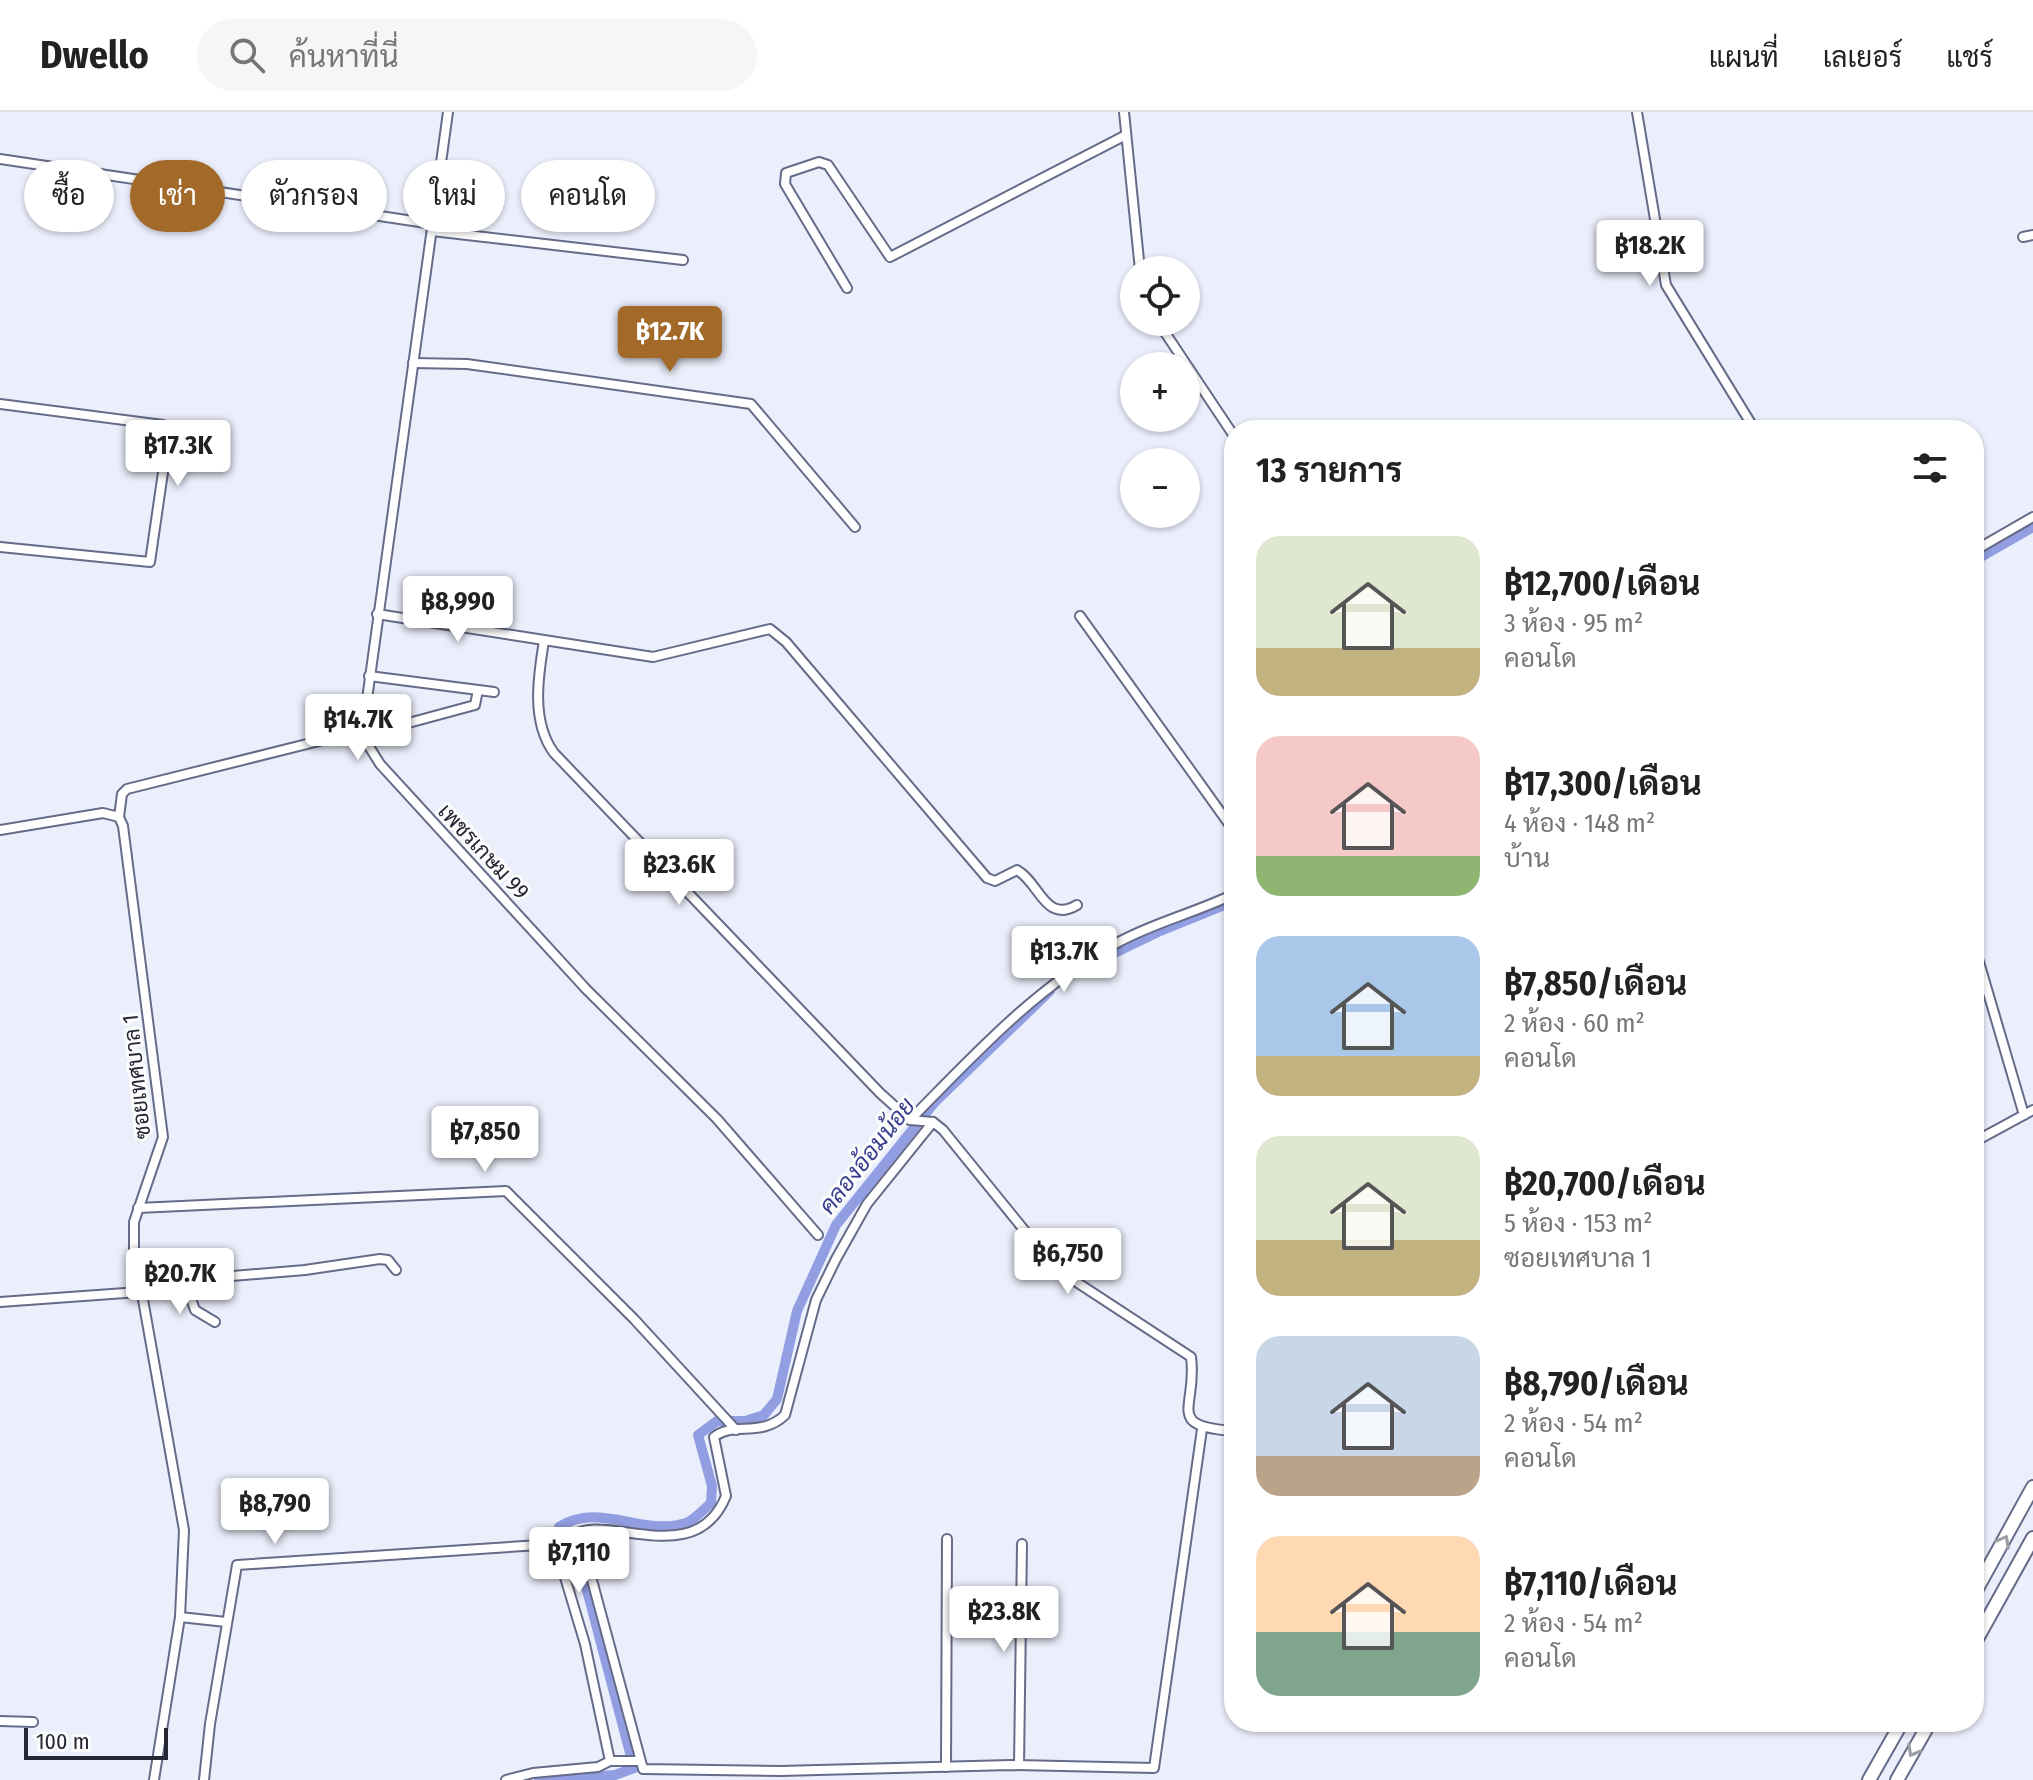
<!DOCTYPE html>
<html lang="th">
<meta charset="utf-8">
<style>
body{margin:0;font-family:"Fira Sans Condensed",Sarabun,sans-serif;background:#f6f6f6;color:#222;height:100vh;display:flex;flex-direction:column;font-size:30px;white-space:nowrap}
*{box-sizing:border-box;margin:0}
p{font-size:26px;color:#767676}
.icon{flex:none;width:44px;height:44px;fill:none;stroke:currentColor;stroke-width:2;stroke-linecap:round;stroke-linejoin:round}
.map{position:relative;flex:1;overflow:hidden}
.sheet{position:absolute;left:1224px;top:308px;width:760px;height:1312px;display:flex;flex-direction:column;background:#fff;border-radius:32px;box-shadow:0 2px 6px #0004}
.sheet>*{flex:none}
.banner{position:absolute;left:24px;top:48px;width:760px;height:72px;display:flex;gap:16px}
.controls{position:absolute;left:1120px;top:144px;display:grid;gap:16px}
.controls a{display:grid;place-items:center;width:80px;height:80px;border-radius:50%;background:#fff;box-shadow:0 2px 6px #0004;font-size:40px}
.scale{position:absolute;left:24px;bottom:20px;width:144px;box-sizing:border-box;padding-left:8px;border:4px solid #252734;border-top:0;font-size:22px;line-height:28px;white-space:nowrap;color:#252734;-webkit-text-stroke:6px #fbfcfb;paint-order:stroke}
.price{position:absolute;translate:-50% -68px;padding:0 18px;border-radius:8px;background:#fff;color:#222;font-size:26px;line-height:52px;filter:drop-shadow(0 2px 4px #0008)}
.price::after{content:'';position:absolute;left:50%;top:48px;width:24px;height:18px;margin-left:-12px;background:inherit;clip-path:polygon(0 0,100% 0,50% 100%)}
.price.selected{background:#a26928;color:#fff}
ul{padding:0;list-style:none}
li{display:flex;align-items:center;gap:24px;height:200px;padding:0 32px}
li span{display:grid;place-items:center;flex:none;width:224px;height:160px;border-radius:24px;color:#555}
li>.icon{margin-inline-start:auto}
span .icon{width:96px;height:96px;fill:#fffc;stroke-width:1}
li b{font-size:34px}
h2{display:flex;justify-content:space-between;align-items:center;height:96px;padding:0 32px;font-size:34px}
.pill{padding:0 28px;border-radius:36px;background:#fff;box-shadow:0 2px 6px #0004;font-size:28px;line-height:72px}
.pill.selected{background:#a26928;color:#fff}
header{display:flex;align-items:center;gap:48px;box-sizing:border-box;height:112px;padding:0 40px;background:#fff;border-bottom:2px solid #e0e0e0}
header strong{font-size:38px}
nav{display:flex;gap:44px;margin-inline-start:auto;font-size:28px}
.search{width:560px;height:72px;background:#f6f6f6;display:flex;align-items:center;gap:20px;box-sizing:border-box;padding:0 28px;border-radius:44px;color:#767676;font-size:30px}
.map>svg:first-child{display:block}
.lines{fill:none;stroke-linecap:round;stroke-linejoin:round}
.canal{stroke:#929ee2;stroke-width:10}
.street-casing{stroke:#656b88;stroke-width:12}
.secondary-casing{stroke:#656b88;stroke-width:16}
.street{stroke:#fff;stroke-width:8}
.secondary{stroke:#fff;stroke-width:12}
.oneway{stroke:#9d9ea4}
.labels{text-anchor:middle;stroke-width:6;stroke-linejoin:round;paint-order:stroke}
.street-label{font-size:22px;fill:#252734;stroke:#fbfcfb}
.water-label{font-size:24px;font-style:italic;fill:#393f8f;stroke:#fbfcfb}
</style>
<header>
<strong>Dwello</strong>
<div class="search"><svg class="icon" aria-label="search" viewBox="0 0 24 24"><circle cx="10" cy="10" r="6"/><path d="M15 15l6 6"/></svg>ค้นหาที่นี่</div>
<nav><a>แผนที่</a><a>เลเยอร์</a><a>แชร์</a></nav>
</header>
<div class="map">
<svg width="2033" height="1668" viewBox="0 0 2033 1668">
<rect width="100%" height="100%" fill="#ebeefb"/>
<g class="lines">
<!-- canal -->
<g class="canal">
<polyline points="1974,449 2033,415"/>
<polyline points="1075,860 1160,819 1234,789"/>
<path d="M539 1668 615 1663 634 1656 584 1467 563 1434 559 1415C598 1389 645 1425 686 1411 694 1408 704 1397 711 1391L712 1374 698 1323 717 1309H745L764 1303 777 1287 797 1199 836 1113 934 991 1050 879"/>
</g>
<defs>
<g id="street">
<polyline points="448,0 364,609 365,628 380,652 586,877 717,1007 818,1123"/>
<polyline points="1124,0 1140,158"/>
<polyline points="1637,0 1666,173 1755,318"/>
<polyline points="0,47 433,112"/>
<polyline points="432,119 683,148"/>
<polyline points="2023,125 2033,123"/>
<polyline points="847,176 785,72 786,61 819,50 828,53 890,145 1126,23"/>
<polyline points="1158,210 1234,324"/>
<polyline points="413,251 467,252 751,292 855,415"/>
<polyline points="0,292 163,313 169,319 150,450 0,435"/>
<polyline points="1974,439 2033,405"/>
<path d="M377 502 653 545 770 517 786 530 987 766 995 769 1017 758C1040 771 1045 812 1077 793"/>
<polyline points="1080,504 1234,719"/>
<path d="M544 529C538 565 531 610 554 641L880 981 910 1008 933 1010 943 1018 1055 1156 1191 1245C1198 1296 1163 1314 1234 1319"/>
<polyline points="369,564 494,580"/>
<polyline points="364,623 475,593 478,578"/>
<polyline points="119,705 122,682 127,677 363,618"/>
<polyline points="0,718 103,701 119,705 123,714 163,1025 134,1110 134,1137 184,1418 180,1505 154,1668"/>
<polyline points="1974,833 2024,1003"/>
<path d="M910 1008C974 943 1035 876 1115 832 1152 811 1195 801 1234 782"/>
<path d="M933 1010 867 1092 836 1147 816 1188 785 1303C761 1326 733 1309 714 1325L726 1384C694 1462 601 1396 570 1426V1436L592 1468 643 1657 780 1659 1011 1653 1154 1656 1202 1317"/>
<polyline points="1974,1030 2033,998"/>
<polyline points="138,1096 506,1079 634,1207 736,1318"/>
<polyline points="184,1167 195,1198 215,1210"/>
<polyline points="137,1172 305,1158 380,1147 388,1148 396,1158"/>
<polyline points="0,1190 139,1180"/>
<polyline points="180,1505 226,1510"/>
<polyline points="0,1609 33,1610"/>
<polyline points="1019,1653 1022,1432"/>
<polyline points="946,1655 947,1427"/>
<polyline points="204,1668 210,1612 237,1453 555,1432 585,1532 610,1649"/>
<polyline points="506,1668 533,1661 598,1655 610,1649 639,1649"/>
</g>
<g id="secondary">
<polyline points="1974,1482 2033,1375"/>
<polyline points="1974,1532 2033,1426"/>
<polyline points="1869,1668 1902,1610"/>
<polyline points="1897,1668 1930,1610"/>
</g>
</defs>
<!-- street casing -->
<use href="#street" class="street-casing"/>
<!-- secondary casing -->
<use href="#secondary" class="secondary-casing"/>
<!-- street -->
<use href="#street" class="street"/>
<!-- secondary -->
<use href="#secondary" class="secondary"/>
</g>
<!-- one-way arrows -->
<defs><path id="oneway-chevron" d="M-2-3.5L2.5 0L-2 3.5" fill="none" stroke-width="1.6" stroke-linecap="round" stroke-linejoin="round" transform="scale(2)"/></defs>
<g class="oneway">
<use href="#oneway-chevron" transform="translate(2004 1429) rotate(-61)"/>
<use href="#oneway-chevron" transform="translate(1913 1639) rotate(120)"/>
</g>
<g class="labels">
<!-- street labels -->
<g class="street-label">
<text transform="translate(484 739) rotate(47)" y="8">เพชรเกษม 99</text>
<text transform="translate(136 965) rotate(-96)" y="8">ซอยเทศบาล 1</text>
</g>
<!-- water labels -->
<g class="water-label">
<text transform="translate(867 1044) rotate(-52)" y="8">คลองอ้อมน้อย</text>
</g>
</g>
</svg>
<div class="controls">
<a><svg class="icon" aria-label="locate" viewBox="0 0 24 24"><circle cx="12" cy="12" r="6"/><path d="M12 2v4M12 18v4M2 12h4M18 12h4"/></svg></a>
<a>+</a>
<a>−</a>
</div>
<div class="scale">100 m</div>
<b class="price" style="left:1650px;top:176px">฿18.2K</b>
<b class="price selected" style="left:670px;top:262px">฿12.7K</b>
<b class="price" style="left:178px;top:376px">฿17.3K</b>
<b class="price" style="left:458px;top:532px">฿8,990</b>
<b class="price" style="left:358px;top:650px">฿14.7K</b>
<b class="price" style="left:679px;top:795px">฿23.6K</b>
<b class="price" style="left:1064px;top:882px">฿13.7K</b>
<b class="price" style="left:485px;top:1062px">฿7,850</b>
<b class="price" style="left:1068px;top:1184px">฿6,750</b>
<b class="price" style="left:180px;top:1204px">฿20.7K</b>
<b class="price" style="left:275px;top:1434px">฿8,790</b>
<b class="price" style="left:579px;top:1483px">฿7,110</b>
<b class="price" style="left:1004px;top:1542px">฿23.8K</b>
<div class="banner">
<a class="pill">ซื้อ</a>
<a class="pill selected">เช่า</a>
<a class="pill">ตัวกรอง</a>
<a class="pill">ใหม่</a>
<a class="pill">คอนโด</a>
</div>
<section class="sheet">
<h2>13 รายการ<svg class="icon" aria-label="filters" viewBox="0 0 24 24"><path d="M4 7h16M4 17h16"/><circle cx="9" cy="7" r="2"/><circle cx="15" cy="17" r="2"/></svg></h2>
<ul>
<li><span style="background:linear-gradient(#dfe7d0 70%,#c2b280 0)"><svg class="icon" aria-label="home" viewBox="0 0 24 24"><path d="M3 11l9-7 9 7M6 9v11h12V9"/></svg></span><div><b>฿12,700/เดือน</b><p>3 ห้อง · 95 m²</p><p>คอนโด</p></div></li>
<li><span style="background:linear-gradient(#f6c9c9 75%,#8fb573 0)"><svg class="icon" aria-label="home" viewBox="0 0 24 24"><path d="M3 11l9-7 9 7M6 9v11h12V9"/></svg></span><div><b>฿17,300/เดือน</b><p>4 ห้อง · 148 m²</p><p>บ้าน</p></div></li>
<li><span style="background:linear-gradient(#a9c7e8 75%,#c2b280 0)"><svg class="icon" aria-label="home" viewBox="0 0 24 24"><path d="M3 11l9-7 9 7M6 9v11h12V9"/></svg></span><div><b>฿7,850/เดือน</b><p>2 ห้อง · 60 m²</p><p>คอนโด</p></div></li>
<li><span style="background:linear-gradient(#dfe7d0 65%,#c2b280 0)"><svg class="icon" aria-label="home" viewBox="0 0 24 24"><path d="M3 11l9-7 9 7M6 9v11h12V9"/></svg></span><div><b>฿20,700/เดือน</b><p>5 ห้อง · 153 m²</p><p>ซอยเทศบาล 1</p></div></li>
<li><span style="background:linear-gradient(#c9d6e8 75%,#b9a48a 0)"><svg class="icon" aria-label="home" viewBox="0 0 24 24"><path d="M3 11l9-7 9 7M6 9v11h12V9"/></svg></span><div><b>฿8,790/เดือน</b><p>2 ห้อง · 54 m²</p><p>คอนโด</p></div></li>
<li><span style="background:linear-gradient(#ffd9b3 60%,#7fa58c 0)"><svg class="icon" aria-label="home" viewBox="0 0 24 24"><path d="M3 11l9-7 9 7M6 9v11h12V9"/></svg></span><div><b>฿7,110/เดือน</b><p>2 ห้อง · 54 m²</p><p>คอนโด</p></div></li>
</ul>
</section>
</div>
